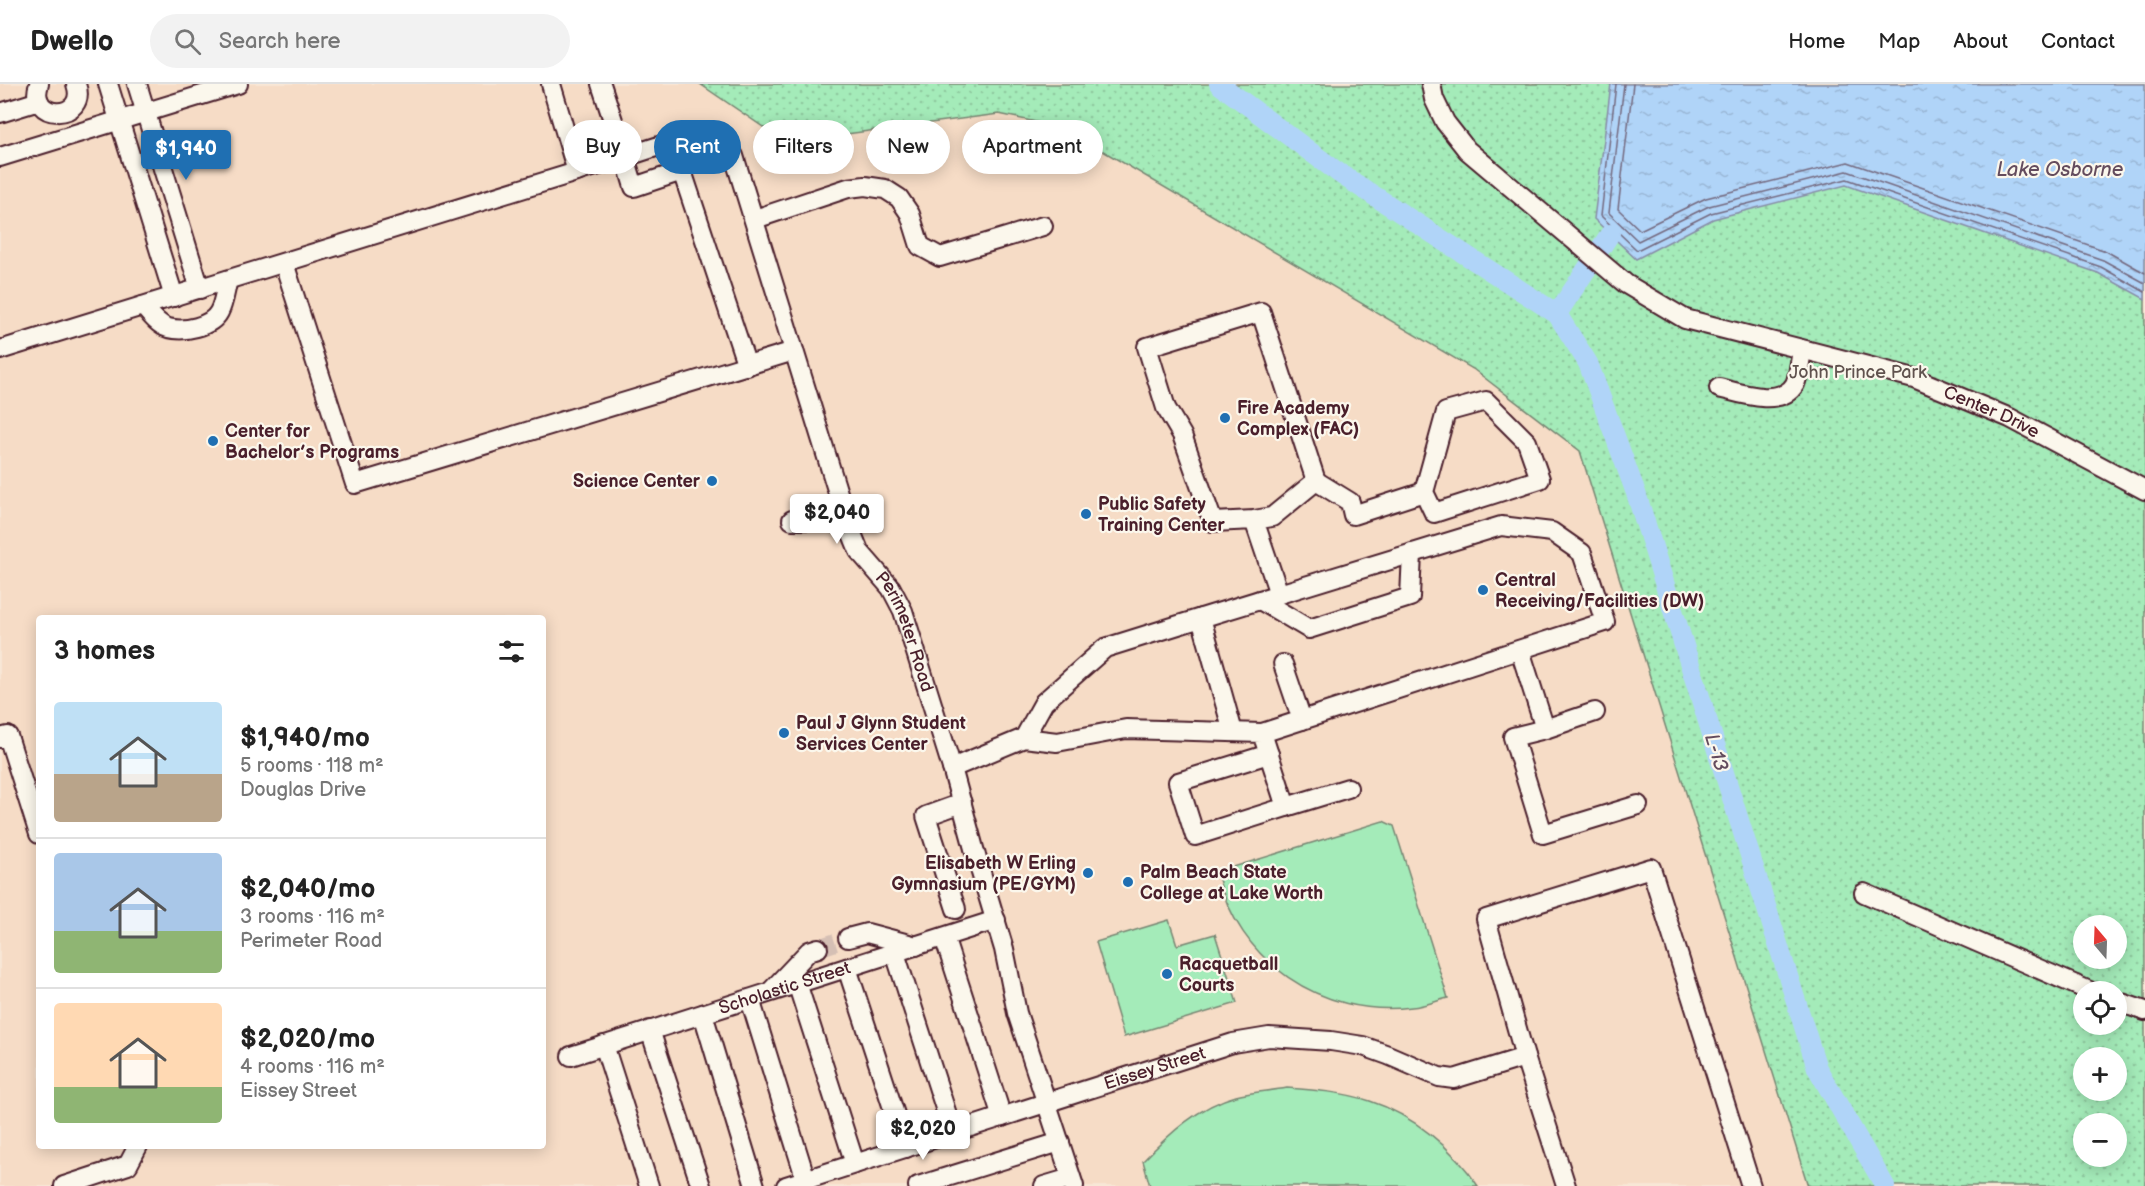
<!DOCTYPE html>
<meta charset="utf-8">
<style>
body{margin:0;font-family:"Balsamiq Sans",sans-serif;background:#f2f2f2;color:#222;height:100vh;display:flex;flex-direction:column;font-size:22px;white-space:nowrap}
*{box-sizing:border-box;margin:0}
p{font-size:20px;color:#767676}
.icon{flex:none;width:33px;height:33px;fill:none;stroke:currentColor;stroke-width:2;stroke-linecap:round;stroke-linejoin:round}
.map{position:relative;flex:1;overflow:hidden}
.details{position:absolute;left:36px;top:531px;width:510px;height:534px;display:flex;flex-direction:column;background:#fff;border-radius:6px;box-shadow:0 3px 15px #0003}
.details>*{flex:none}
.guide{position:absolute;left:564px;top:36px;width:570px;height:54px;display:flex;gap:12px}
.needle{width:39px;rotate:341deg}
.fabs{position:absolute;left:2073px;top:831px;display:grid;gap:12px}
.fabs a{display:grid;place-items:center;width:54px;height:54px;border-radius:50%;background:#fff;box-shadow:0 3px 15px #0003;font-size:30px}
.price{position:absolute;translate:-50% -51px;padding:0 14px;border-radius:6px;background:#fff;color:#222;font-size:20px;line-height:39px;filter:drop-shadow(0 2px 3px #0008)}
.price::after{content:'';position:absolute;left:50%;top:36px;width:18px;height:14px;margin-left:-9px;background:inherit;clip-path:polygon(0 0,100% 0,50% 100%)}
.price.current{background:#1f6fb2;color:#fff}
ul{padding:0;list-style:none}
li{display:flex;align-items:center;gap:18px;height:150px;padding:0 18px}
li+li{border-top:2px solid #e0e0e0}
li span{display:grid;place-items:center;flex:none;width:168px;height:120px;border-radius:6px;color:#555}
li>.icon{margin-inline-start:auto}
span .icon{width:72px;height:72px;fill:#fffc;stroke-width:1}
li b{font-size:26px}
h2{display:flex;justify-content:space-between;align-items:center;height:72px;padding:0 18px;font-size:26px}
.tag{padding:0 21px;border-radius:27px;background:#fff;box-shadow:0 3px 15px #0003;font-size:21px;line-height:54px}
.tag.current{background:#1f6fb2;color:#fff}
header{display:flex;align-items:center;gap:36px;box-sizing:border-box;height:84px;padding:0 30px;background:#fff;border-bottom:2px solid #e0e0e0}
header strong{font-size:28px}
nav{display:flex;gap:33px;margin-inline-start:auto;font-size:21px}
.search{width:420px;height:54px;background:#f2f2f2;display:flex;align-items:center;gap:15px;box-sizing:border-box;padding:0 21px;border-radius:33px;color:#767676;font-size:22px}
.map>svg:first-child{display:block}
.built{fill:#f6dcc6;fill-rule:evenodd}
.green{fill:#a4ebb9;stroke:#778572;stroke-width:1.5}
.park{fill:url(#park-dots);stroke:#778572;stroke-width:1.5;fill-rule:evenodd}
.water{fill:url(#water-ripples);stroke:#878ca6;stroke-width:1.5}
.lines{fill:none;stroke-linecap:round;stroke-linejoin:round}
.shore{stroke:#73677d;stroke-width:1.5}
.canal{stroke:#b0d4f8;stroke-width:20}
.minor-tunnel{stroke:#d5bfb4;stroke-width:18;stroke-dasharray:18 9;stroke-linecap:butt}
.minor-casing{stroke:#4a1f2b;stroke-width:22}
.minor{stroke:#fbf7ec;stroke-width:18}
.poi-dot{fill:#1f6fb2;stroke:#fbf7ec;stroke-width:2}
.labels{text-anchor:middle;stroke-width:4.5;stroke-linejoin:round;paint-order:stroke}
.park-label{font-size:18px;fill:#60524e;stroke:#fbf7ec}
.poi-label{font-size:18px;font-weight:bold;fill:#4a1f2b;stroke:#fbf7ec;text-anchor:start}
.street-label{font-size:18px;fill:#4a1f2b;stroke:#fbf7ec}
.water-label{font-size:20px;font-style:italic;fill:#644c5e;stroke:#fbf7ec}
</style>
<header>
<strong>Dwello</strong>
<div class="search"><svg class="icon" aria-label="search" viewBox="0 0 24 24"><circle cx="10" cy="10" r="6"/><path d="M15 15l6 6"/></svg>Search here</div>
<nav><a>Home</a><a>Map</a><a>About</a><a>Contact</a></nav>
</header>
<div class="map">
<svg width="2145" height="1102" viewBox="0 0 2145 1102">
<defs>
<pattern id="park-dots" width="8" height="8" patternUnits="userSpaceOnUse" patternTransform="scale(1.5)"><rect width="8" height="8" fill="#a4ebb9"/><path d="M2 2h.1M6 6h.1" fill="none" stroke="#8fc99f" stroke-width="1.8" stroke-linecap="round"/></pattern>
<pattern id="water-ripples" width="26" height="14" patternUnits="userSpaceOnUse" patternTransform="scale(1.5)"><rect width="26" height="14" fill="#b0d4f8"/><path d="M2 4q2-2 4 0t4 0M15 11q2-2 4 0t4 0" fill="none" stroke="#99b6d5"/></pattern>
</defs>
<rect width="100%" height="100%" fill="#f8e7d6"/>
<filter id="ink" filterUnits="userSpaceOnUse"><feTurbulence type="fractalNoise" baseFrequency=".0167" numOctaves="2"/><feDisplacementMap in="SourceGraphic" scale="12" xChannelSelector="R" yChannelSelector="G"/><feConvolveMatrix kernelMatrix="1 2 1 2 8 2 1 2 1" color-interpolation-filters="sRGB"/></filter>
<g filter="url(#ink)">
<!-- built -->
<path class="built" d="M0 0H700L785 58 999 30 1064 44 1473 285 1580 367 1808 1102H0ZM39 534H543V1062H39Z"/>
<!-- green -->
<g class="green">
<path d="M1383 737 1394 742 1448 914C1436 917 1424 922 1412 923 1322 935 1237 877 1217 788Z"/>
<polygon points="1169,836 1177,861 1215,850 1237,919 1124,953 1096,858"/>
<path d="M1287 1004C1315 1006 1343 1008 1370 1017 1413 1031 1454 1065 1478 1102H1150L1143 1077C1169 1050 1199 1022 1236 1012 1252 1008 1270 1007 1287 1004Z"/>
</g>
<!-- park -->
<path class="park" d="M700 0H2145V1102H1808L1580 367 1473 285 1064 44 999 30 785 58ZM2084 842H2116V874H2084ZM2084 908H2116V940H2084ZM2084 974H2116V1006H2084ZM2084 1040H2116V1072H2084Z"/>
<!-- water -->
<polygon class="water" points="1611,0 2145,0 2145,215 2098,189 1846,101 1713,135 1636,175 1594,135"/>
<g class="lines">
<!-- shore -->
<g class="shore">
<polyline points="1616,0 1601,132 1637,166 1711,129 1847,95 2101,183 2145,208"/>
<polyline points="1624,0 1609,129 1638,157 1709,122 1847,87 2103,176 2145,199"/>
<polyline points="1633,0 1618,125 1640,146 1706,114 1848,78 2106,167 2145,189"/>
</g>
<!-- canal -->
<g class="canal">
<polyline points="1219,0 1339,89 1557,230 1588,279 1636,409 1817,984 1885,1102"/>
<polyline points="1557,230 1610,150"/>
</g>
<!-- minor-tunnel -->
<polyline class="minor-tunnel" points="818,864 848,854"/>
<defs>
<g id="minor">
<path d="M39 0C26 37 89 38 76 0"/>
<polyline points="108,0 174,213"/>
<polyline points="137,0 200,205"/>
<polyline points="551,0 577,88"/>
<path id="s1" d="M601 0 625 73 699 49 718 53 734 72 846 435 859 467 891 504 903 527 952 684 976 772 1004 865 1017 929 1074 1102"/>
<path id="s2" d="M1431 0 1434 15 1445 38 1467 66 1626 200 1685 235 1914 294 2010 334 2145 406"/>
<polyline points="0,29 39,17"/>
<polyline points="0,73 238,0"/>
<polyline points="755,135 848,104 865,102 885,105 899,114 910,130 920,162 940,173 1043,142"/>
<polyline points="284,179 355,400 794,267"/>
<path d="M143 222C150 230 158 241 168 244 184 248 211 243 219 228 224 219 225 206 228 196"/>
<polyline points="0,266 625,73 634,103 682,87 747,282"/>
<path d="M1719 304C1739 309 1782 324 1795 300 1799 291 1800 276 1802 267"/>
<polyline points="1316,397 1350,418 1353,431 1424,408 1446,328 1486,317 1527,358 1540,395 1434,429 1424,408"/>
<polyline points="792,436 846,435"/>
<polyline points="1254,436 1272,433 1316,397 1261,228 1147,263 1166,324 1182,351 1213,438 1254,436 1279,510"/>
<polyline points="1260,516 1309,545 1410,513 1412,469"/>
<polyline points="1201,534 1501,442 1552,448 1582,469 1605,538 1262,649"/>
<polyline points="1520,566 1545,645 1595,628"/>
<polyline points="1283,580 1302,636"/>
<polyline points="1545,645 1513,653 1543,750 1638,721"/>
<polyline points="0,654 8,652 39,750"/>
<polyline points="1024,654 1044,618 1105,564 1201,534 1233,648"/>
<polyline points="1269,670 1178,698 1195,752 1286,723"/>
<polyline points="952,684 1024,654 1057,658 1126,645 1262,649 1286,723 1348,704"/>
<polyline points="1864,809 2092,908"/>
<polyline points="956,825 926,732 962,719"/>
<polyline points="944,853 1002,1033"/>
<polyline points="848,854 867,849 916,862"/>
<polyline points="895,869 953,1049"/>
<polyline points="847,884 906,1064"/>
<polyline points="797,899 855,1080"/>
<polyline points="771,907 809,867 818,864"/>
<polyline points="750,915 806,1096"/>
<polyline points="2116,917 2145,927"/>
<polyline points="703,930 755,1102"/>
<polyline points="650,946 701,1102"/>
<polyline points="604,961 649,1102"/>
<path id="s3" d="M571 972 996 836"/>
<polyline points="64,1102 128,1081 138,1062"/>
<path id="s4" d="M786 1102 1233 959 1269 953 1331 957 1363 962 1388 971 1439 993 1454 995 1525 973"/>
<polyline points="918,1102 1060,1058"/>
<polyline points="1044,1102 1071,1094"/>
<polyline points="1566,1102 1525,973 1486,835 1651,784 1751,1102"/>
</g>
</defs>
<!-- minor casing -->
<use href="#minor" class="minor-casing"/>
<!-- minor -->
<use href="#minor" class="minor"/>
</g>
</g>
<!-- markers -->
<g class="poi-dot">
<circle cx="1225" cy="334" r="6"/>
<circle cx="213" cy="357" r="6"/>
<circle cx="712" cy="397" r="6"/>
<circle cx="1086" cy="430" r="6"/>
<circle cx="1483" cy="506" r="6"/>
<circle cx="784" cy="649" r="6"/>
<circle cx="1088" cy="789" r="6"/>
<circle cx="1128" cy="798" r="6"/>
<circle cx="1167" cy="890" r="6"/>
</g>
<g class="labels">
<!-- park labels -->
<g class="park-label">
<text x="1858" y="294">John Prince Park</text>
</g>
<!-- poi labels -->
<g class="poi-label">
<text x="1237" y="330">Fire Academy<tspan x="1237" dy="21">Complex (FAC)</tspan></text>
<text x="225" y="353">Center for<tspan x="225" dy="21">Bachelor’s Programs</tspan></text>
<text x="700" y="403" text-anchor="end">Science Center</text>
<text x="1098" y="426">Public Safety<tspan x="1098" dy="21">Training Center</tspan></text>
<text x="1495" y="502">Central<tspan x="1495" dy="21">Receiving/Facilities (DW)</tspan></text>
<text x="796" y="645">Paul J Glynn Student<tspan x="796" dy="21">Services Center</tspan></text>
<text x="1076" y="785" text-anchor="end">Elisabeth W Erling<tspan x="1076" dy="21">Gymnasium (PE/GYM)</tspan></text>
<text x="1140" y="794">Palm Beach State<tspan x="1140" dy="21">College at Lake Worth</tspan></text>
<text x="1179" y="886">Racquetball<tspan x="1179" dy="21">Courts</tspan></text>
</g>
<!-- street labels -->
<g class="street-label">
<text dy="6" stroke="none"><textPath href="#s2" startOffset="674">Center Drive</textPath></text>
<text dy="6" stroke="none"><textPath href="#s1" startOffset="708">Perimeter Road</textPath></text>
<text dy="6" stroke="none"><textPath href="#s3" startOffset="224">Scholastic Street</textPath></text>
<text dy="6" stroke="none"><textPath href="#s4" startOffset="387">Eissey Street</textPath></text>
</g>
<!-- water labels -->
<g class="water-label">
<text x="2060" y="92">Lake Osborne</text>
<text transform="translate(1717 668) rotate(73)" y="7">L-13</text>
</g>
</g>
</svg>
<div class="fabs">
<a><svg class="needle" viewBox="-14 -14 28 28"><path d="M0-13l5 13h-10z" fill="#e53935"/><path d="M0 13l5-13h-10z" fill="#767676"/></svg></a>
<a><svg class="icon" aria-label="locate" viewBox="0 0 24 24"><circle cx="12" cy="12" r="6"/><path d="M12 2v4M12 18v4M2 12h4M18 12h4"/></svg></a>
<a>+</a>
<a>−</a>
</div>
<b class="price current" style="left:186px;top:97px">$1,940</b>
<b class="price" style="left:837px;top:461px">$2,040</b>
<b class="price" style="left:923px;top:1077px">$2,020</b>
<div class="guide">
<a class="tag">Buy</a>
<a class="tag current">Rent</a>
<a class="tag">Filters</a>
<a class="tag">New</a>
<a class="tag">Apartment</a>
</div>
<section class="details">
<h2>3 homes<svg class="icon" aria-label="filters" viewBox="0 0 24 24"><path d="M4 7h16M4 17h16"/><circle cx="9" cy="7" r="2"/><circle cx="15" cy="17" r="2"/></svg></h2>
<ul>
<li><span style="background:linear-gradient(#bfe0f5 60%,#b9a48a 0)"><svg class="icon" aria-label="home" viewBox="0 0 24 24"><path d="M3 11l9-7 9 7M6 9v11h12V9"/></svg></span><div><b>$1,940/mo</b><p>5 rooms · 118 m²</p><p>Douglas Drive</p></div></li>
<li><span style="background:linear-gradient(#a9c7e8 65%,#8fb573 0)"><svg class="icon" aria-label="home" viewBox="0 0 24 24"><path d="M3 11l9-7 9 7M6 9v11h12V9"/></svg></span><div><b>$2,040/mo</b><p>3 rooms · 116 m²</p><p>Perimeter Road</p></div></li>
<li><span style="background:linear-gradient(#ffd9b3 70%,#8fb573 0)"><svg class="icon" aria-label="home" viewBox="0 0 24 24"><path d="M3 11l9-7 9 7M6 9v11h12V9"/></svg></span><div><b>$2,020/mo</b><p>4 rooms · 116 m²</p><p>Eissey Street</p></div></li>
</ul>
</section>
</div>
